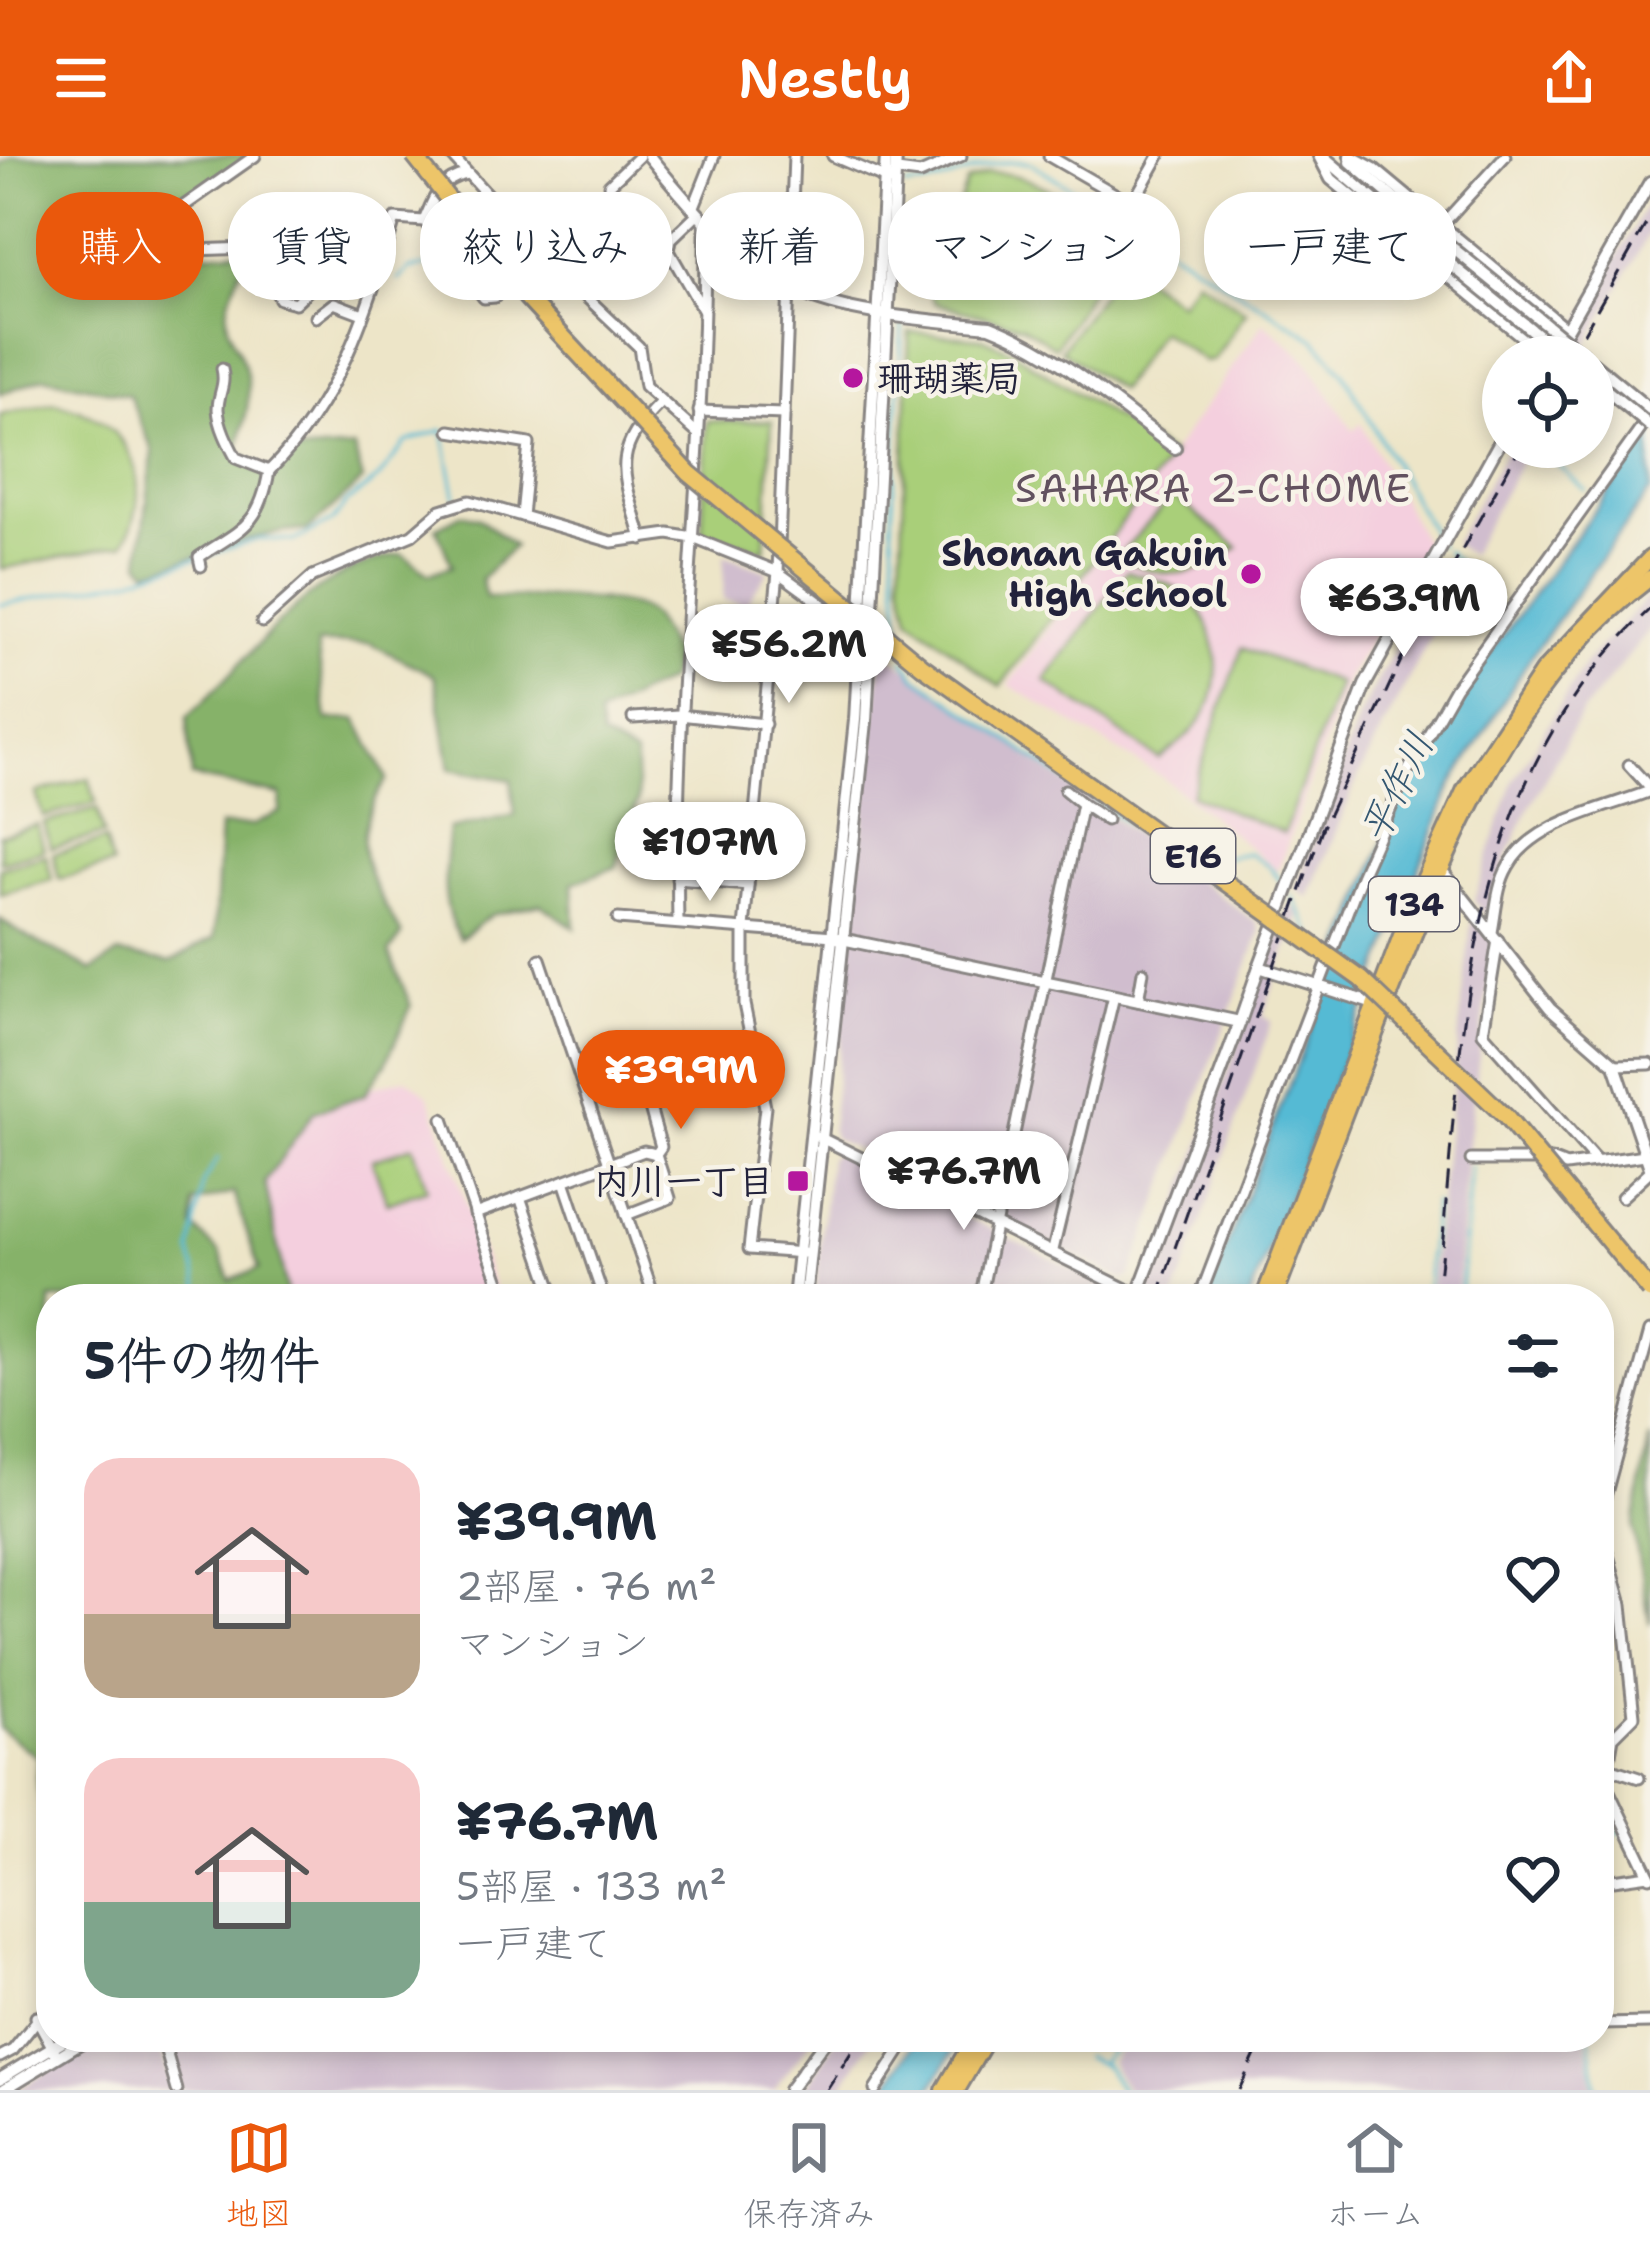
<!DOCTYPE html>
<html lang="ja">
<meta charset="utf-8">
<style>
body{margin:0;font-family:"Shantell Sans","Klee One",sans-serif;background:#f2f2f3;color:#1f2937;height:100vh;display:flex;flex-direction:column;font-size:45px;white-space:nowrap}
*{box-sizing:border-box;margin:0}
p{font-size:39px;color:#747a83}
.icon{flex:none;width:66px;height:66px;fill:none;stroke:currentColor;stroke-width:2;stroke-linecap:round;stroke-linejoin:round}
.map{position:relative;flex:1;overflow:hidden}
.side{position:absolute;left:36px;top:1128px;width:1578px;height:768px;display:flex;flex-direction:column;background:#fff;border-radius:48px;box-shadow:0 6px 18px #0003}
.side>*{flex:none}
.top-card{position:absolute;left:36px;top:36px;width:1578px;height:108px;display:flex;gap:24px}
.fabs{position:absolute;left:1482px;top:180px;display:grid;gap:24px}
.fabs a{display:grid;place-items:center;width:132px;height:132px;border-radius:50%;background:#fff;box-shadow:0 6px 18px #0003;font-size:60px}
.price{position:absolute;translate:-50% -102px;padding:0 27px;border-radius:42px;background:#fff;color:#222;font-size:39px;line-height:78px;filter:drop-shadow(0 3px 6px #0008)}
.price::after{content:'';position:absolute;left:50%;top:72px;width:36px;height:27px;margin-left:-18px;background:inherit;clip-path:polygon(0 0,100% 0,50% 100%)}
.price.selected{background:#ea580c;color:#fff}
ul{padding:0;list-style:none}
li{display:flex;align-items:center;gap:36px;height:300px;padding:0 48px}
li span{display:grid;place-items:center;flex:none;width:336px;height:240px;border-radius:36px;color:#555}
li>.icon{margin-inline-start:auto}
span .icon{width:144px;height:144px;fill:#fffc;stroke-width:1}
li b{font-size:51px}
h2{display:flex;justify-content:space-between;align-items:center;height:144px;padding:0 48px;font-size:51px}
.pill{padding:0 42px;border-radius:48px;background:#fff;box-shadow:0 6px 18px #0003;font-size:42px;line-height:108px}
.pill.selected{background:#ea580c;color:#fff}
header{display:flex;justify-content:space-between;align-items:center;height:156px;padding:0 48px;background:#ea580c;color:#fff;font-size:54px;font-weight:600}
.dock{display:flex;justify-content:space-around;align-items:center;height:168px;border-top:3px solid #e0e1e3;background:#fff;font-size:33px;color:#747a83}
.dock a{display:grid;justify-items:center;gap:6px}
.dock .selected{color:#ea580c}
.map>svg:first-child{display:block}
.built{fill:#f4cfde}
.industrial{fill:#d0bdce}
.green{fill:#a9cf79;stroke:#66785a;stroke-width:3}
.forest{fill:#86b269;stroke:#546a52;stroke-width:3;fill-rule:evenodd}
.water{fill:#55bad4;stroke:#3c6e88;stroke-width:3}
.lines{fill:none;stroke-linecap:round;stroke-linejoin:round}
.stream{stroke:#55bad4;stroke-width:3}
.minor-tunnel{stroke:#c4beac;stroke-width:9;stroke-dasharray:9 4.5;stroke-linecap:butt}
.minor-casing{stroke:#888482;stroke-width:15}
.tertiary-casing{stroke:#888482;stroke-width:16}
.trunk-casing{stroke:#888482;stroke-width:20}
.minor{stroke:#fff;stroke-width:9}
.tertiary{stroke:#fff;stroke-width:10}
.trunk{stroke:#edc569;stroke-width:14}
.rail{stroke:#22223b;stroke-width:3;stroke-dasharray:18 9;stroke-linecap:butt}
.tertiary-bridge-casing{stroke:#888482;stroke-width:16;stroke-linecap:butt}
.motorway-bridge-casing{stroke:#888482;stroke-width:21;stroke-linecap:butt}
.tertiary-bridge{stroke:#fff;stroke-width:10}
.motorway-bridge{stroke:#edc569;stroke-width:15}
.poi-dot{fill:#b5179e;stroke:#f7f3e8;stroke-width:4.5}
.labels{text-anchor:middle;stroke-width:9;stroke-linejoin:round;paint-order:stroke}
.shield{fill:#f7f3e8;stroke:#62616f;stroke-width:3}
.shield-label{font-size:33px;font-weight:bold;fill:#22223b}
.poi-label{font-size:36px;font-weight:bold;fill:#22223b;stroke:#f7f3e8;text-anchor:end}
.neighbourhood-label{font-size:39px;letter-spacing:3px;fill:#62515f;stroke:#f7f3e8}
.water-label{font-size:39px;font-style:italic;fill:#345771;stroke:#f7f3e8}
</style>
<header><svg class="icon" aria-label="menu" viewBox="0 0 24 24"><path d="M4 6h16M4 12h16M4 18h16"/></svg>Nestly<svg class="icon" aria-label="share" viewBox="0 0 24 24"><path d="M12 15V3M7 8l5-5 5 5M5 13v7h14v-7"/></svg></header>
<div class="map">
<svg width="1650" height="1934" viewBox="0 0 1650 1934">
<rect width="100%" height="100%" fill="#f7f3e8"/>
<filter id="ink" filterUnits="userSpaceOnUse"><feTurbulence type="fractalNoise" baseFrequency=".00833" numOctaves="2"/><feDisplacementMap in="SourceGraphic" scale="24" xChannelSelector="R" yChannelSelector="G"/><feConvolveMatrix kernelMatrix="1 2 1 2 8 2 1 2 1" color-interpolation-filters="sRGB"/></filter>
<filter id="wash" filterUnits="userSpaceOnUse"><feTurbulence type="fractalNoise" baseFrequency=".004" numOctaves="4" result="noise"/><feDisplacementMap in="SourceGraphic" scale="48" xChannelSelector="R" yChannelSelector="G"/><feGaussianBlur stdDeviation="2.7" result="paint"/><feColorMatrix in="noise" values="0 0 0 0 0 0 0 0 0 0 0 0 0 0 0 0 0 1.4 0 .05"/><feComposite in="paint" operator="in"/></filter>
<g filter="url(#wash)">
<rect width="100%" height="100%" fill="#ede5c8"/>
<!-- built -->
<g class="built">
<polygon points="1264,166 1307,205 1353,274 1361,267 1428,393 1348,521 1278,714 1162,621 1009,529"/>
<polygon points="406,922 429,939 498,1143 285,1143 259,1024 320,946"/>
</g>
<!-- industrial -->
<g class="industrial">
<polygon points="1650,43 1650,75 1580,201 1560,201"/>
<polygon points="1508,291 1529,291 1470,399 1453,388"/>
<polygon points="724,399 768,415 746,448 723,444"/>
<polygon points="1442,405 1462,420 1359,619 1309,741 1296,733 1361,556"/>
<polygon points="1650,439 1650,474 1581,558 1528,654 1506,703 1492,766 1474,744 1513,625 1587,505"/>
<polygon points="882,494 1257,767 1260,777 1130,1121 1123,1123 835,983 831,972"/>
<polygon points="1290,749 1299,759 1263,860 1272,865 1174,1143 1143,1143"/>
<polygon points="1472,758 1493,786 1466,1006 1457,1143 1429,1143"/>
<polygon points="837,997 1119,1136 1121,1143 815,1143 829,1002"/>
<polygon points="105,1881 157,1881 172,1934 17,1934"/>
<polygon points="166,1881 814,1881 774,1934 181,1934"/>
<polygon points="838,1881 874,1881 840,1934 804,1934"/>
<polygon points="1128,1881 1587,1881 1593,1934 1127,1934 1110,1906"/>
</g>
<!-- green -->
<g class="green">
<path d="M988 17C1017 16 1035 26 1060 39 1134 79 1088 142 1055 191L1022 170 935 147 928 133 967 26Z"/>
<polygon points="1123,107 1179,147 1196,123 1246,156 1214,204 1205,206 1160,175 1119,234 1061,194"/>
<polygon points="909,176 982,182 1010,194 1172,299 1000,531 910,462 901,422"/>
<path d="M54 247C127 260 159 322 124 388L1 413 0 259Z"/>
<polygon points="707,265 772,265 765,395 702,376"/>
<path d="M1173 340 1238 391C1197 423 1163 425 1117 401Z"/>
<path d="M1127 415C1141 420 1159 423 1172 430 1218 454 1230 523 1201 564 1191 579 1173 592 1159 603L1045 525Z"/>
<polygon points="1242,492 1339,527 1284,677 1191,639"/>
<polygon points="89,622 96,647 43,661 36,637"/>
<polygon points="97,653 104,678 51,692 44,667"/>
<polygon points="37,669 44,694 0,706 0,679"/>
<polygon points="105,684 112,709 59,723 53,698"/>
<polygon points="46,699 52,724 0,738 0,712"/>
<polygon points="413,990 427,1033 387,1047 372,1004"/>
</g>
<!-- forest -->
<g class="forest">
<path d="M12 0H257L179 47 164 42 125 81 111 115 126 129 149 126 186 99 243 94C244 118 228 134 227 157 226 177 239 192 245 211 253 240 245 266 237 295L274 321 296 296 354 292 363 324 308 374C253 375 202 401 148 414L140 406 153 295 129 239 44 221 0 238V8Z"/>
<path d="M462 358 479 362 514 390 481 423 486 442C519 442 628 437 650 459 660 470 667 489 675 501L669 524 598 560 601 581 635 600 638 644 616 711 573 727 575 772 540 748 491 759 460 783C438 748 445 712 449 673L515 659 511 624 450 613 435 520 369 487 317 488 327 564 357 563 387 623C343 687 368 720 402 779L389 796 411 850 386 907 364 939 314 956 265 1026 288 1143H51V1785L36 1782C27 1742 48 1707 44 1668 42 1642 31 1627 39 1602L0 1573V763C31 787 60 795 92 815L118 798 170 806 214 782 220 670 253 669 280 656 281 639 192 621 187 561C258 499 301 415 402 398L429 418 452 410 436 372ZM234 1037 259 1113 230 1124 220 1097 193 1071 194 1047Z"/>
<polygon points="1650,1280 1650,1468 1633,1373"/>
</g>
<!-- water -->
<g class="water">
<polygon points="1650,279 1650,335 1530,502 1451,631 1249,1143 1206,1143 1400,643 1485,504"/>
<polygon points="918,1881 962,1881 930,1934 884,1934"/>
</g>
<g class="lines">
<!-- stream -->
<g class="stream">
<path d="M906 30C953 31 982 0 1031 7L1315 183 1343 216 1439 389"/>
<polyline points="461,104 470,104 497,136 508,135"/>
<polyline points="398,124 409,113 451,105"/>
<polyline points="1538,291 1585,334"/>
<polyline points="1446,395 1472,419 1497,463"/>
<polyline points="0,449 130,423 260,383 294,385 333,365 347,346 379,322 406,286 443,274 456,343"/>
<polyline points="901,483 892,368 902,169"/>
<polyline points="904,504 916,521 1177,701"/>
<polyline points="1204,705 1249,697 1269,710 1286,732"/>
<polyline points="1292,740 1312,779"/>
<polyline points="202,1143 191,1095 203,1026 218,1002"/>
<polyline points="1426,1143 1434,1047"/>
<polyline points="1460,1143 1471,1010"/>
<polyline points="1599,1671 1623,1677"/>
<polyline points="1590,1881 1596,1934"/>
<polyline points="1085,1901 1106,1910 1121,1934"/>
<polyline points="1101,1906 1112,1894"/>
</g>
</g>
</g>
<g filter="url(#ink)">
<g class="lines">
<!-- minor-tunnel -->
<polyline class="minor-tunnel" points="495,141 532,106"/>
<defs>
<g id="minor">
<polyline points="452,0 540,97 639,191 645,230 697,277"/>
<polyline points="794,0 778,416 744,772 744,848 765,951 749,1093 804,1097"/>
<polyline points="833,0 891,25"/>
<polyline points="1049,0 1132,48 1159,0"/>
<polyline points="897,15 920,18 961,0"/>
<polyline points="609,29 639,0"/>
<polyline points="693,53 714,0"/>
<polyline points="697,58 671,83 669,95 703,154"/>
<polyline points="172,62 193,94 250,92 251,117 273,129 280,143 295,147 340,104"/>
<path d="M424 65C434 41 439 24 466 18"/>
<polyline points="1440,71 1505,0"/>
<polyline points="124,102 153,86 181,52 255,0"/>
<polyline points="316,161 334,147 363,158"/>
<polyline points="699,255 784,258"/>
<polyline points="450,275 529,288 522,360"/>
<path d="M269 315C338 246 368 155 395 63L424 65 484 142 495 141"/>
<path d="M642 383C624 318 608 299 660 247"/>
<path d="M201 410 199 401C241 373 260 370 269 315L236 302C228 287 219 270 218 253 218 238 226 229 222 213"/>
<polyline points="262,466 313,420 412,379 441,354 470,345 612,386 669,378 693,382 778,416 861,477"/>
<polyline points="633,562 679,559 765,568"/>
<polyline points="1629,609 1650,632"/>
<polyline points="1065,634 1082,648"/>
<polyline points="678,683 751,689"/>
<polyline points="677,723 748,729"/>
<polyline points="618,763 833,780"/>
<path d="M678 767C673 534 706 302 705 68"/>
<path d="M1492 776C1496 756 1497 729 1508 711 1533 665 1605 653 1650 635"/>
<polyline points="1498,784 1483,877 1597,1006"/>
<polyline points="540,803 655,1143"/>
<polyline points="1138,845 1143,816"/>
<polyline points="1615,909 1650,908"/>
<polyline points="443,963 505,1143"/>
<polyline points="817,980 1138,1139"/>
<polyline points="656,998 661,991 649,948 656,941 700,939"/>
<polyline points="1471,1004 1551,1004 1566,1010 1645,999"/>
<polyline points="564,1025 604,1143"/>
<polyline points="520,1041 555,1143"/>
<polyline points="1622,1041 1650,1015"/>
<polyline points="475,1058 644,995 656,998 670,1042 626,1059"/>
<polyline points="1053,1094 1114,840"/>
<polyline points="980,1143 1082,648 1106,664"/>
<polyline points="1199,1143 1361,720 1406,618 1455,532 1650,260"/>
<polyline points="1599,1363 1650,1175"/>
<polyline points="1599,1367 1622,1449 1634,1560 1613,1581 1605,1627 1650,1721"/>
<polyline points="1606,1611 1639,1622"/>
<polyline points="1599,1726 1649,1719"/>
<polyline points="36,1861 55,1896"/>
<polyline points="1601,1868 1650,1867"/>
<polyline points="162,1881 177,1934"/>
<polyline points="0,1901 13,1894 51,1847"/>
<polyline points="875,1934 900,1895"/>
</g>
<g id="tertiary">
<path d="M649 0C769 149 805 153 990 170 1059 197 1116 249 1175 292"/>
<polyline points="1319,0 1331,23 1547,201"/>
<polyline points="1350,0 1374,13 1566,173"/>
<polyline points="1324,1 1417,81"/>
<polyline points="1351,6 1427,71"/>
<polyline points="1564,177 1650,26"/>
<polyline points="1593,207 1650,254"/>
<polyline points="1439,711 1550,852 1615,909 1650,1012"/>
<polyline points="837,782 1240,866 1259,811 1377,849"/>
<polyline points="1259,811 1365,529 1503,280"/>
<polyline points="794,1143 855,564 886,0"/>
<polyline points="805,1143 866,566 896,0"/>
<polyline points="1136,1143 1240,866"/>
<polyline points="0,1923 69,1881"/>
<polyline points="3,1934 90,1881"/>
<polyline points="789,1934 828,1881"/>
</g>
<g id="trunk">
<polyline points="1263,1143 1413,748 1465,633 1542,516 1650,402"/>
<path d="M1274 1143C1311 1046 1348 949 1385 852 1447 693 1509 529 1650 422"/>
<polyline points="944,1934 975,1881"/>
<polyline points="957,1934 988,1881"/>
</g>
</defs>
<!-- minor casing -->
<use href="#minor" class="minor-casing"/>
<!-- tertiary casing -->
<use href="#tertiary" class="tertiary-casing"/>
<!-- trunk casing -->
<use href="#trunk" class="trunk-casing"/>
<!-- minor -->
<use href="#minor" class="minor"/>
<!-- tertiary -->
<use href="#tertiary" class="tertiary"/>
<!-- trunk -->
<use href="#trunk" class="trunk"/>
<!-- rail -->
<g class="rail">
<polyline points="1570,201 1650,61"/>
<polyline points="1157,1143 1322,673 1404,498 1520,291"/>
<path d="M1437 1143C1464 893 1452 639 1650 453"/>
<polyline points="827,1934 861,1881"/>
<polyline points="1239,1934 1263,1881"/>
</g>
<defs>
<g id="tertiary-bridge">
<polyline points="1427,71 1586,201"/>
<polyline points="1417,81 1565,201"/>
<polyline points="1593,223 1650,270"/>
</g>
<polyline id="motorway-bridge" points="414,0 526,141 689,317 922,510 1361,823 1505,960 1650,1135"/>
</defs>
<!-- tertiary-bridge casing -->
<use href="#tertiary-bridge" class="tertiary-bridge-casing"/>
<!-- motorway-bridge casing -->
<use href="#motorway-bridge" class="motorway-bridge-casing"/>
<!-- tertiary-bridge -->
<use href="#tertiary-bridge" class="tertiary-bridge"/>
<!-- motorway-bridge -->
<use href="#motorway-bridge" class="motorway-bridge"/>
</g>
</g>
<!-- markers -->
<g class="poi-dot">
<circle cx="853" cy="222" r="12"/>
<circle cx="1251" cy="418" r="12"/>
<rect x="786" y="1013" width="24" height="24" rx="6"/>
</g>
<g class="labels">
<!-- shield labels -->
<g class="shield">
<rect x="1151" y="673" width="84" height="54" rx="9"/>
<rect x="1369" y="721" width="90" height="54" rx="9"/>
</g>
<g class="shield-label">
<text x="1193" y="712">E16</text>
<text x="1414" y="760">134</text>
</g>
<!-- poi labels -->
<g class="poi-label">
<text x="877" y="235" text-anchor="start">珊瑚薬局</text>
<text x="1227" y="410">Shonan Gakuin<tspan x="1227" dy="41">High School</tspan></text>
<text x="774" y="1038">内川一丁目</text>
</g>
<!-- neighbourhood labels -->
<g class="neighbourhood-label">
<text x="1214" y="346">SAHARA 2-CHOME</text>
</g>
<!-- water labels -->
<g class="water-label">
<text transform="translate(1396 631) rotate(-64)" y="14">平作川</text>
</g>
</g>
</svg>
<div class="fabs">
<a><svg class="icon" aria-label="locate" viewBox="0 0 24 24"><circle cx="12" cy="12" r="6"/><path d="M12 2v4M12 18v4M2 12h4M18 12h4"/></svg></a>
</div>
<b class="price" style="left:1404px;top:504px">¥63.9M</b>
<b class="price" style="left:789px;top:550px">¥56.2M</b>
<b class="price" style="left:710px;top:748px">¥107M</b>
<b class="price selected" style="left:681px;top:976px">¥39.9M</b>
<b class="price" style="left:964px;top:1077px">¥76.7M</b>
<div class="top-card">
<a class="pill selected">購入</a>
<a class="pill">賃貸</a>
<a class="pill">絞り込み</a>
<a class="pill">新着</a>
<a class="pill">マンション</a>
<a class="pill">一戸建て</a>
</div>
<section class="side">
<h2>5件の物件<svg class="icon" aria-label="filters" viewBox="0 0 24 24"><path d="M4 7h16M4 17h16"/><circle cx="9" cy="7" r="2"/><circle cx="15" cy="17" r="2"/></svg></h2>
<ul>
<li><span style="background:linear-gradient(#f6c9c9 65%,#b9a48a 0)"><svg class="icon" aria-label="home" viewBox="0 0 24 24"><path d="M3 11l9-7 9 7M6 9v11h12V9"/></svg></span><div><b>¥39.9M</b><p>2部屋 · 76 m²</p><p>マンション</p></div><svg class="icon" aria-label="heart" viewBox="0 0 24 24"><path d="M12 20l-8-8c-3-5 5-10 8-4 3-6 11-1 8 4z"/></svg></li>
<li><span style="background:linear-gradient(#f6c9c9 60%,#7fa58c 0)"><svg class="icon" aria-label="home" viewBox="0 0 24 24"><path d="M3 11l9-7 9 7M6 9v11h12V9"/></svg></span><div><b>¥76.7M</b><p>5部屋 · 133 m²</p><p>一戸建て</p></div><svg class="icon" aria-label="heart" viewBox="0 0 24 24"><path d="M12 20l-8-8c-3-5 5-10 8-4 3-6 11-1 8 4z"/></svg></li>
</ul>
</section>
</div>
<nav class="dock">
<a class="selected"><svg class="icon" aria-label="map" viewBox="0 0 24 24"><path d="M3 6l6-2 6 2 6-2v14l-6 2-6-2-6 2zM9 4v14M15 6v14"/></svg>地図</a>
<a><svg class="icon" aria-label="saved" viewBox="0 0 24 24"><path d="M7 4h10v16l-5-4-5 4z"/></svg>保存済み</a>
<a><svg class="icon" aria-label="home" viewBox="0 0 24 24"><path d="M3 11l9-7 9 7M6 9v11h12V9"/></svg>ホーム</a>
</nav>
